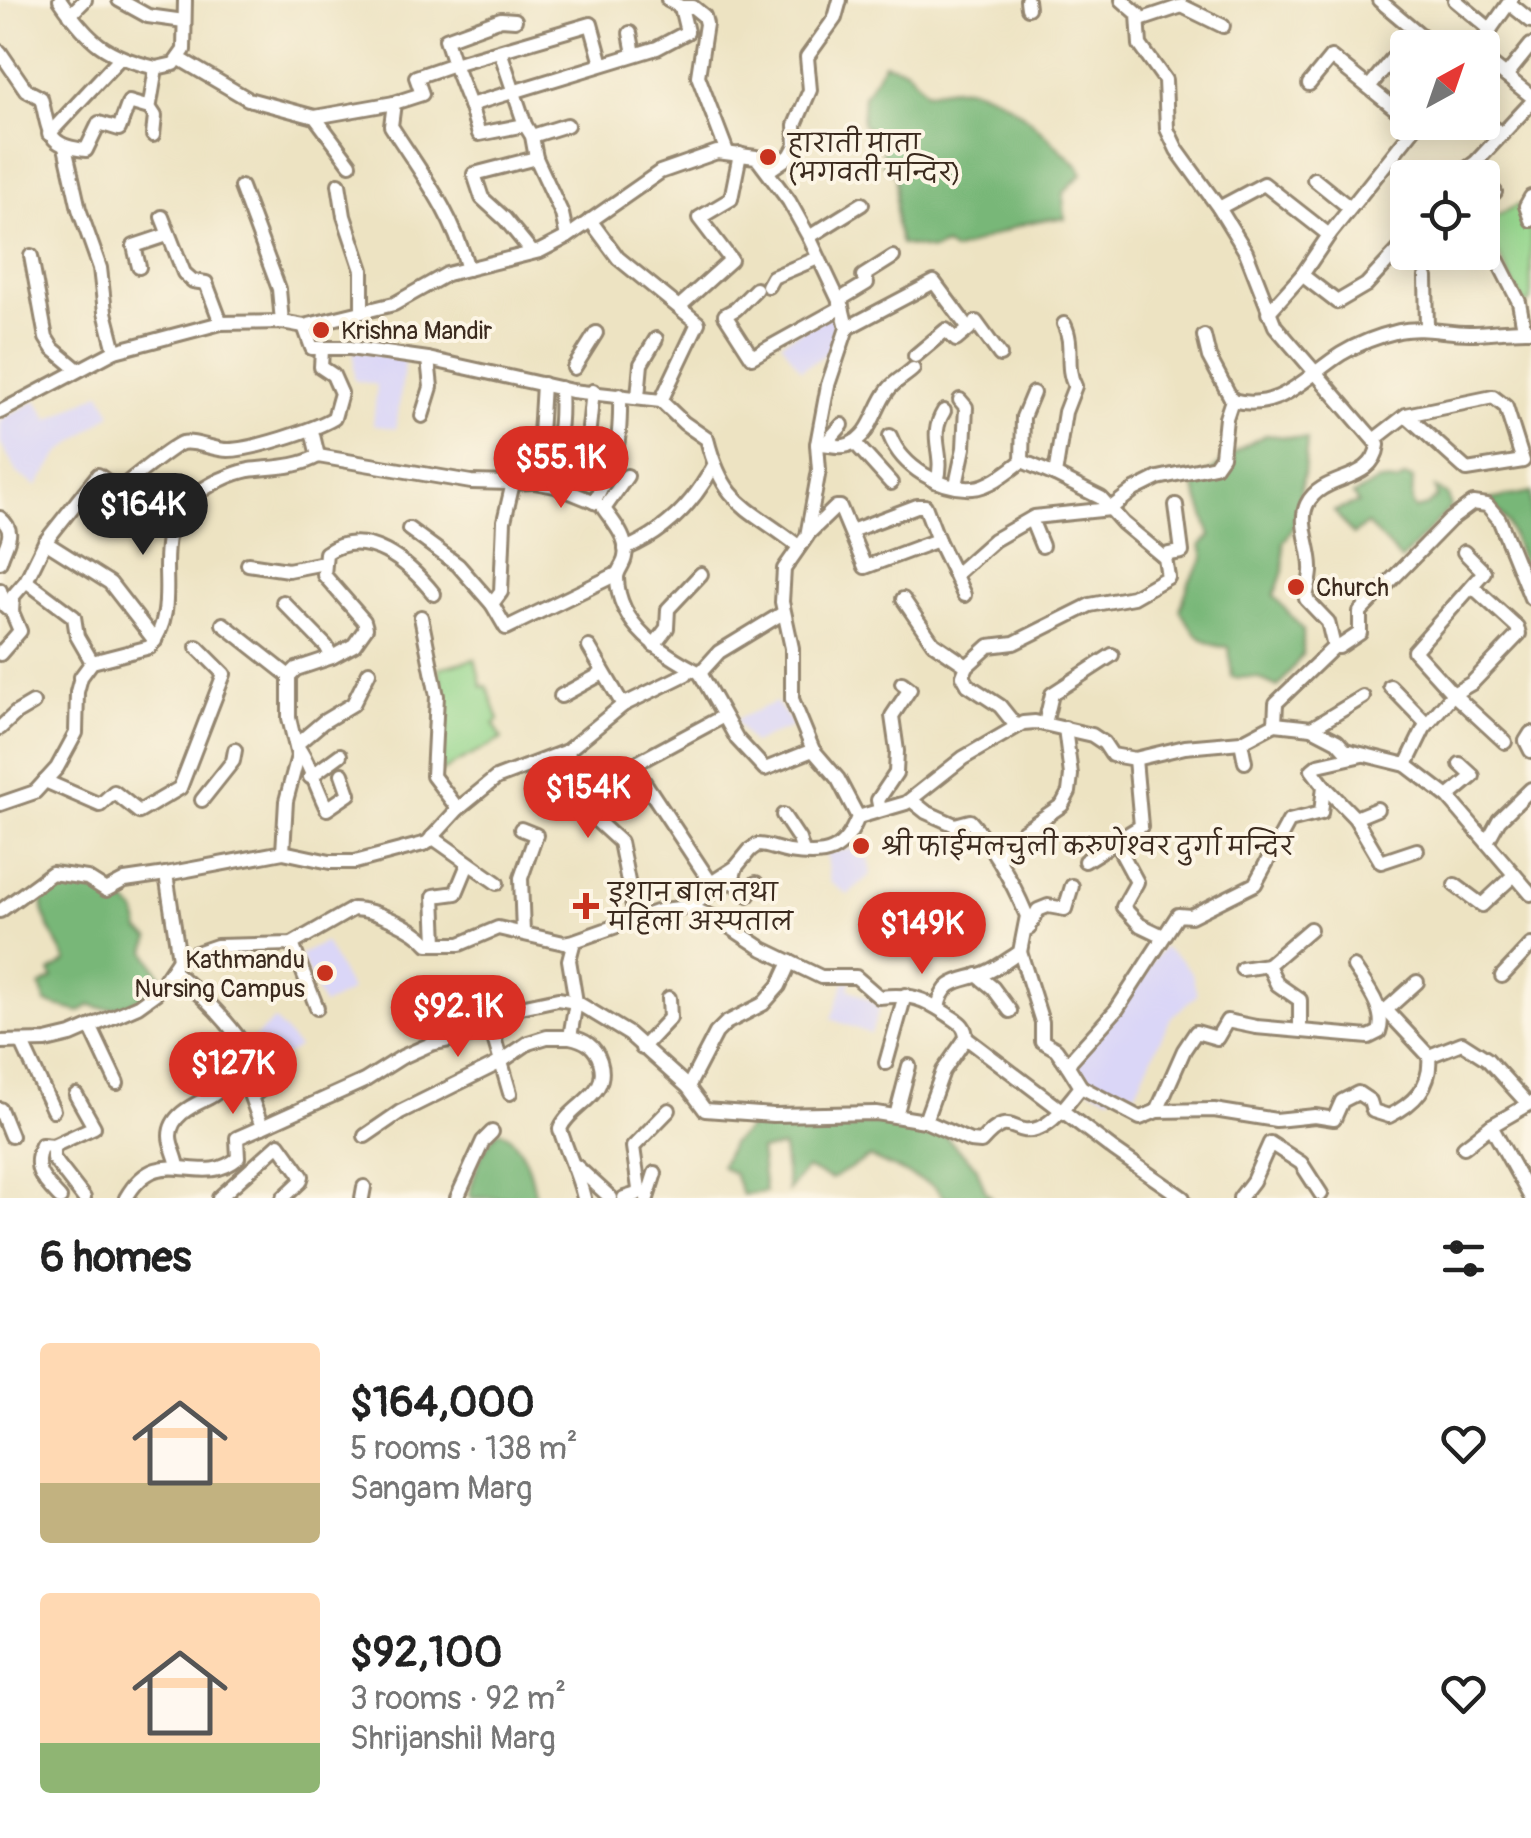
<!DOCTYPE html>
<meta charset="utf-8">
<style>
body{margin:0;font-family:Pangolin,"Playpen Sans Deva",sans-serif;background:#f2f2f2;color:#222;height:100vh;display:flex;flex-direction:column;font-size:38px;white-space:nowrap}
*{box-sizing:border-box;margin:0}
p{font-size:32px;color:#767676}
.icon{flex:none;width:55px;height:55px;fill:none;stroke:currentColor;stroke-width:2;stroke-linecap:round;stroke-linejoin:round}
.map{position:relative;height:1198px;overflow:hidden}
.details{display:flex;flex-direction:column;background:#fff;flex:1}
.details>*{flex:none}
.needle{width:65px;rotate:40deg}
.fabs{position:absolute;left:1390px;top:30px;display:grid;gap:20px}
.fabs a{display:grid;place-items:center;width:110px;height:110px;border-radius:10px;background:#fff;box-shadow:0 5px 25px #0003;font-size:50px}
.price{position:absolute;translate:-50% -85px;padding:0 22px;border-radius:35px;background:#d93025;color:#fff;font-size:32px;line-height:65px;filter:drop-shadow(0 2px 5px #0008)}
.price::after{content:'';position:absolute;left:50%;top:60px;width:30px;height:22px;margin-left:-15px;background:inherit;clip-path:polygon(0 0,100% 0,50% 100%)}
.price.on{background:#222;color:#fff}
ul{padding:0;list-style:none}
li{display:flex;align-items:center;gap:30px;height:250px;padding:0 40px}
li span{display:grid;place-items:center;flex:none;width:280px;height:200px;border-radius:10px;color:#555}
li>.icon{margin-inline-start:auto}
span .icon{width:120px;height:120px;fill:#fffc;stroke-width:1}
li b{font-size:42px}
h2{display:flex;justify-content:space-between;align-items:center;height:120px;padding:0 40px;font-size:42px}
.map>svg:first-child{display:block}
.built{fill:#dad6f7}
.green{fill:#95d68d;stroke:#688056;stroke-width:2.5}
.forest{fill:#78b778;stroke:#5a704b;stroke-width:2.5}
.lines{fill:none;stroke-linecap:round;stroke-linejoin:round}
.minor-casing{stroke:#948670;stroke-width:18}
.minor{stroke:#fff;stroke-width:12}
.poi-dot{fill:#c8321e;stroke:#fcf5e5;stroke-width:4}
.labels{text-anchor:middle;stroke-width:8;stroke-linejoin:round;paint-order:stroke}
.poi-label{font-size:25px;fill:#3b2a1e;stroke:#fcf5e5;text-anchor:start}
</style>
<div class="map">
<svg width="1531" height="1198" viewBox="0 0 1531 1198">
<rect width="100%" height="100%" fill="#fcf5e5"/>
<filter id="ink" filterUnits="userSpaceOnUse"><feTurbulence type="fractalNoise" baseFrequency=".01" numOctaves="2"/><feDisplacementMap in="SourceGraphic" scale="20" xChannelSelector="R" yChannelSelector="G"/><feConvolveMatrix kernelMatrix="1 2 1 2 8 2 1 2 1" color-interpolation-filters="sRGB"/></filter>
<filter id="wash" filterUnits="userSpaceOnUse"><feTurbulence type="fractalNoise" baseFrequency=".0048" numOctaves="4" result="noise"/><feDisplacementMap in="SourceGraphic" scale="40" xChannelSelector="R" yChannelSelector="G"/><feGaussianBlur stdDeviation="2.25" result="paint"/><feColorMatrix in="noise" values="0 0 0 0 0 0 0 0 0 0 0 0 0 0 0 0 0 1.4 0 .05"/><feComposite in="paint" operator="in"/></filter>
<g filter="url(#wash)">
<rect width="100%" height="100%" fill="#ede3c2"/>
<!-- built -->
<g class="built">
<polygon points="840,309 844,324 836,347 801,370 781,342"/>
<polygon points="354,350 405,359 396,429 373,425 377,385 354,380"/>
<polygon points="101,392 112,413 61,452 37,486 18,474 0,442 0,420 37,400 49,420"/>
<polygon points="776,702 794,726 752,743 735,720"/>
<polygon points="856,848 868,852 871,874 848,895 830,882 826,853"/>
<polygon points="325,942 351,991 323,1005 300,955"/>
<polygon points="1163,947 1180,959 1192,974 1197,995 1171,1017 1135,1092 1118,1087 1110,1097 1086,1087 1074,1066"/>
<polygon points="846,978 851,980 849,989 880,1006 871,1034 831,1019"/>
<polygon points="274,1020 298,1047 265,1070 248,1044"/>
</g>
<!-- green -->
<g class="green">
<polygon points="1518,205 1531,229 1531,301 1524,305 1483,223"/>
<polygon points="475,659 482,687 487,686 499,720 494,724 502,739 440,772 445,720 439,668"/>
</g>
<!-- forest -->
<g class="forest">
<path d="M884 63 906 69 926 92C939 91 954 86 966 88 1011 93 1047 138 1078 166L1082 174 1063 193 1065 219C1023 216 991 240 953 251L945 245 932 250 901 244 896 225V175L882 164C886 144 878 136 862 124L864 96Z"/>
<path d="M1266 435 1307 439 1304 474 1293 528 1283 543 1284 569 1274 596 1303 630V654L1278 687 1258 678 1232 677 1229 647C1203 647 1192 632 1180 610L1190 580 1204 558 1201 545 1211 536 1193 483C1221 467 1235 448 1266 435Z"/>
<polygon points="1405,477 1413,479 1412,503 1415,509 1427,506 1437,497 1435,488 1448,495 1451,507 1401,560 1367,524 1353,535 1334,511 1358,503 1353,495 1379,481 1397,482"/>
<polygon points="1531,492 1531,588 1508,523 1489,500"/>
<path d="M70 877C103 885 112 889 136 912L140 931 150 938 146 951 162 978C146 997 117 1016 91 1005L79 1012 46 1003 40 986 53 978 50 972 67 961C58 944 31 904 48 888 53 883 64 880 70 877Z"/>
<polygon points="754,1123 931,1123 976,1166 985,1190 992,1198 944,1198 934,1186 870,1157 831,1179 806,1168 788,1191 783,1147 760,1150 765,1192 742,1195 734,1174 721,1166 731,1144"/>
<path d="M500 1130C525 1145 531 1170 536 1198H471L469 1195C476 1171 480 1148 500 1130Z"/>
</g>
</g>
<g filter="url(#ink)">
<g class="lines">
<defs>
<g id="minor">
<path d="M60 0C89 42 105 56 156 68"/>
<polyline points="119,0 148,16 184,21"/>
<polyline points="668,0 681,7 693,7 704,16 706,24 698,76 727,152"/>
<polyline points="1027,0 1028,8"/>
<path d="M1122 0 1138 14 1140 45 1165 80 1167 129 1177 150 1219 208 1246 252 1275 326 1378 445C1373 484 1322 473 1307 504 1298 522 1311 547 1311 567 1312 578 1307 588 1306 599L1328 622 1334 647 1276 703 1275 724"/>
<polyline points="1379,0 1436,48"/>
<polyline points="1455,0 1491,30"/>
<polyline points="1510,4 1531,21"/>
<polyline points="70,15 85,0"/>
<polyline points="1140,20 1182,6 1223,26"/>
<polyline points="630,33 634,54"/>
<polyline points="1477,48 1511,0"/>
<polyline points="500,51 525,125 532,136 536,158 562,214 567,237"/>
<path d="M0 52 26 90 41 98C50 131 45 146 86 150L99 123 119 129 129 102 146 107 150 104 156 68 174 64 184 50 185 0"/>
<polyline points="1482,57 1531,96"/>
<polyline points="180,59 248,99 315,117 350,164"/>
<polyline points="602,64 591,24 454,64 470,105 657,48 687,32 681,7"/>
<polyline points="1506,76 1531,45"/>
<polyline points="1309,84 1331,57 1408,119"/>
<polyline points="1369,87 1415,31"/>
<polyline points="470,105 479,134 525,125"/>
<polyline points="149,107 155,116 153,135"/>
<polyline points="315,117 394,103"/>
<polyline points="1482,119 1502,134"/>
<polyline points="49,134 119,59"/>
<polyline points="532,136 567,125"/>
<polyline points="65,147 79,209 100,268 105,312 115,351"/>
<polyline points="768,171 790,156 796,145 795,125 810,90 807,57 835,18 840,0"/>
<polyline points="1454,178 1476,162 1531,103"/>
<polyline points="1314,179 1350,208"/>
<polyline points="339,184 344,216 362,270 362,312"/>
<polyline points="241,187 279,289 282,322"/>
<polyline points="1531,197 1526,206 1531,220"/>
<polyline points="1482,200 1495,192"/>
<polyline points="1219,208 1264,184 1329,235"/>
<polyline points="162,217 184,273 193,281 206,283 221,323"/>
<polyline points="590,220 618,258 698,323 661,401"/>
<polyline points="1482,230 1519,302 1524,329"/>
<polyline points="809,237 862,204"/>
<polyline points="532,252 505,219 482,198 474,174 536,158"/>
<polyline points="31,256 46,338 53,349 77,369"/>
<polyline points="139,267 134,246 167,235"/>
<path d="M468 269C451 210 423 176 391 126L394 103 422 94 416 77 454 64 446 39 501 19 515 20"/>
<polyline points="1302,275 1337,302 1366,285 1408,240"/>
<polyline points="1426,277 1427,329"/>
<polyline points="768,286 773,277 818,258"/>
<polyline points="756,289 736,309 725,315 752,357 842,307"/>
<polyline points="839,300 867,283 863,276 893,257"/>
<polyline points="680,306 731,260 699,218 731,199 740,154"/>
<polyline points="1268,313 1302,275 1329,235 1419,122"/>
<polyline points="976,322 1000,355"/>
<path d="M304 326 312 348H350L428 359 572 391 661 401 684 423 707 439C724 506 747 506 797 545"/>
<polyline points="847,328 934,282 969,329 956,340 946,330 915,356"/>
<polyline points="1204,336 1209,357 1232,400"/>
<polyline points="574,368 596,333"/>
<polyline points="638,397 641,364 656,339"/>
<path d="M0 412 115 351 221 323 282 322 304 326 394 304 447 274 540 251 567 237 660 172 717 152 756 157 789 201 809 237 842 307 847 328 828 385 817 444 819 470 807 536 784 569 782 602 792 648V699L813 750 838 779 858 817C844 853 827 858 789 852 777 850 769 845 757 845L750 850 736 867 732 880 689 907 662 910 574 941 564 943 498 928 460 944H428C415 928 374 909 353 909L292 944 217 946 179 959 156 993 138 1006 71 1035 46 1041 0 1042"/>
<polyline points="422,416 431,387 428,359"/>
<polyline points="589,428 593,391"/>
<path d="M890 436C902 467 940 490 973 488 990 487 1009 471 1022 461L1055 475"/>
<polyline points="1375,439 1406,415 1493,397 1506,407 1523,461 1467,470 1406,415"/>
<polyline points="854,442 891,483"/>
<polyline points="826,443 842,425"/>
<path d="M817 444C828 443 837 449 848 445 873 435 874 407 889 389 896 380 906 376 913 369"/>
<polyline points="539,452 543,384"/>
<polyline points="318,456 471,482 513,483"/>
<polyline points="1022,461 1023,417 1033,393"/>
<path d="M627 476 604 509C613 522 629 539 625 557 624 565 617 570 617 578 618 625 663 654 700 673L719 652 783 613"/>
<polyline points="534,482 555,486 597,503"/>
<path d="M937 482C946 453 927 438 944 411"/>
<polyline points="956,485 964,448 966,407 960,400"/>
<path d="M594 502C617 458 621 444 620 395"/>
<path d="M0 518C18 533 5 543 0 562"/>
<polyline points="1031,519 1042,546"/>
<path d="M409 529 458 565 492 604 501 592 504 521 513 483 534 482C560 449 562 429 560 388"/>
<polyline points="808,534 836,507 840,507 865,567 938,540 925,506 917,506 851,531"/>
<path d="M938 540 953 571 958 572 994 540 1034 517 1110 509 1134 490 1158 478 1215 466 1222 456 1226 418 1232 400C1279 413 1305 377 1341 354 1359 343 1378 336 1399 331 1422 326 1445 333 1469 333 1489 333 1510 329 1531 330"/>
<polyline points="45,542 110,583 155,641"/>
<path d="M625 549C664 533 693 504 713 467"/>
<polyline points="1464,552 1484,572 1414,651 1453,694 1472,683 1519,634 1517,627 1473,587"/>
<polyline points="1165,558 1169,554 1182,552 1176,505"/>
<polyline points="248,564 288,570 324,563"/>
<polyline points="953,571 964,595"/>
<polyline points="26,581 74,617 77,636 92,662"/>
<polyline points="0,590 5,606 12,612"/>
<polyline points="903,599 933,643 967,666"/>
<polyline points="492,604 506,628 617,574"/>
<polyline points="421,617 437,696 433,776 458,809"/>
<polyline points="223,624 289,676"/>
<polyline points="654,645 667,628 668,609 701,574"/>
<polyline points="589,647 623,705"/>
<polyline points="1334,647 1339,647 1360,633 1360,612 1450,520 1473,503 1487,505 1499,519 1531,598"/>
<path d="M0 654 20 631 12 612 13 596 26 581 45 542 98 475 119 490C129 481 172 446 182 443 194 440 214 450 228 450 251 450 314 430 334 418L341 393 333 375 321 367 322 350"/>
<path d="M332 657 354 645 366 628 364 621 324 575 326 553C366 525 410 564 434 594"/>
<polyline points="700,673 737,739 765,769 813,750"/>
<polyline points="1390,686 1427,724"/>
<polyline points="561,696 603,673"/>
<polyline points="722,717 633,765 711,883 736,867"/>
<polyline points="1045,724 1052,694 1112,655"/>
<polyline points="1275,724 1312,728 1337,741 1345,750 1406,765 1448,797 1531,894"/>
<path d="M1016 726 1000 706 968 685 963 676 967 666 989 646 1014 643 1090 605 1133 597 1168 577 1165 558 1123 523 1101 498 1055 475 1065 412 1075 386C1064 366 1075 345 1064 324"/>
<polyline points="0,728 16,713 33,703"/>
<polyline points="1312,728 1363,697"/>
<polyline points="1531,733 1526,741 1531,751"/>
<polyline points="1241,742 1245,762"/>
<path d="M567 751C574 770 599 807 598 822L620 842 636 921"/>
<polyline points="1406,765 1424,728 1453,694 1505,742"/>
<path d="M342 774 349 794 327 809C317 790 308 759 296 745L323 722 353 704 369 672"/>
<polyline points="310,777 340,755"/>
<polyline points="45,781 100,805 114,792 139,812 180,788 224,674 197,647"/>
<polyline points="1324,786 1355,818 1377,809"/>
<polyline points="1448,797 1473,776 1460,764"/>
<polyline points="202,800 233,761 235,750"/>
<path d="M911 800 926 812 955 825 970 821C995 849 1012 881 1027 916L1020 952C1009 959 998 968 985 973 962 982 944 977 938 1008"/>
<path d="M0 804 35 792 57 768 76 733 77 692 81 677 92 662 150 647C188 599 140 538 194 496 209 484 230 474 249 470 272 467 297 468 318 456L312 431"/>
<polyline points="880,810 878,800 896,773 897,751 892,716 910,689 902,683"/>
<polyline points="783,815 799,839 803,852"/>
<polyline points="858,817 906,803 963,758 1023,723 1035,722 1092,735 1104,743 1112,755 1135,759 1185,747 1241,742 1275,724"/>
<polyline points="1355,818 1381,862 1417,850"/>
<polyline points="521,829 536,835 521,878 523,933"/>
<polyline points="432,837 497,883"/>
<polyline points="1487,842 1499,820 1531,789"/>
<polyline points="1116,843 1137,882 1123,907 1140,925 1163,936"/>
<polyline points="283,852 330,862 355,862 427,843 458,809 496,778 567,751 623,705 686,674 690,668"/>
<polyline points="999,857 1024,831 1062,805 1069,792 1071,775 1065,728"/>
<polyline points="1085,861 1141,826 1135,759"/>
<polyline points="732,880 748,895 756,883"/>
<polyline points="1455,885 1482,905 1514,875"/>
<path d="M689 907 718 919 763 949 821 977H856L879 997C911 994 921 997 947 1014 958 1022 966 1024 966 1038L1114 1150 1183 1198"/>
<polyline points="0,911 52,873 87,878 106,890 125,880 166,874"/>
<polyline points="1029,928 1038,910 1048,906 1065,909 1072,886"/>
<path d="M574 941 569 960 576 1002 570 1037C585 1040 595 1046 600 1061 611 1096 571 1103 560 1129 567 1153 578 1173 584 1198"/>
<polyline points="436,943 434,896 456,893 468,864"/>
<polyline points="292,944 317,1008"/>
<polyline points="1020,952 1042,1022 1042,1041 1056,1049 1068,1066"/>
<polyline points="179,959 166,874 283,852 286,801 298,756 289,718 289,676 296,669 332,657 326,646 283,602"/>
<polyline points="1242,969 1268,965"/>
<polyline points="977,975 993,988 1010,1011"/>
<polyline points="1502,976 1531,945"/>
<polyline points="1378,1008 1386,1010 1429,1056"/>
<polyline points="1386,1010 1417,982"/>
<polyline points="91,1028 117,1083"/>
<polyline points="1300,1029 1300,1000 1277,984 1268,965 1310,929"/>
<polyline points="492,1031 510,1093"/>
<polyline points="22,1043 53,1110"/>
<polyline points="642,1048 670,1018 669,998"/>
<polyline points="886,1063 905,995"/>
<polyline points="688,1087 716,1033 726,1023 763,1004 779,986 790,962"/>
<polyline points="1081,1087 1068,1066 1071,1060 1117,1009 1178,915 1191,916 1255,884 1289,821 1321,813 1324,786 1312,770 1318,765 1362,755"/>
<polyline points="76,1095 94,1127 53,1146 53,1158 84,1198"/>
<polyline points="0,1109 11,1136"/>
<path d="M1157 1111 1184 1050 1196 1032 1217 1038 1227 1021 1256 1027 1369 1037 1379 1032C1387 1011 1366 986 1354 967"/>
<polyline points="896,1116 909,1066"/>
<polyline points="925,1121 943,1071 966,1038"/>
<polyline points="1491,1126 1531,1198"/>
<path d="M262 1127 364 1081 402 1057 431 1044 492 1031 488 1014 558 999 576 1002 629 1034 688 1087 705 1110 773 1115 876 1113 925 1121 970 1141 981 1142C1013 1106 1011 1139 1039 1128 1056 1121 1069 1101 1081 1087L1140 1118 1157 1111 1214 1110 1276 1120 1315 1116 1334 1119 1342 1101 1358 1093 1370 1101 1373 1111 1389 1116C1414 1104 1432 1085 1429 1056L1462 1043 1487 1059 1528 1104"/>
<polyline points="365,1136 400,1112 499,1063 528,1043 547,1037 570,1037"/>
<path d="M53 1146 42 1145C31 1169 43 1180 60 1198"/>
<polyline points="1464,1147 1491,1126 1531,1103"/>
<polyline points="576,1166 611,1198"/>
<path d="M178 1167C177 1157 170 1146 170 1136 170 1115 194 1105 208 1098 225 1089 236 1073 254 1064"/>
<path d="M126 1198C160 1138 199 1191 238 1158L237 1138 262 1127 251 1097 264 1087C251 1042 207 999 172 970"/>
<polyline points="219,1198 279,1144 302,1176 300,1182 283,1198"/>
<polyline points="362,1198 364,1187"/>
<polyline points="457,1198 483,1141 492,1132"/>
<polyline points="624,1198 637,1194 639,1189 633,1147 669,1110"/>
<polyline points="647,1198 655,1173"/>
<polyline points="1240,1198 1253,1181 1270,1143 1301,1163 1321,1194"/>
</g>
</defs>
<!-- minor casing -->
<use href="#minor" class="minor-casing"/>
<!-- minor -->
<use href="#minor" class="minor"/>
</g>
</g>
<!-- markers -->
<g class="poi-dot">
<circle cx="768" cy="157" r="10"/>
<circle cx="321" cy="330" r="10"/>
<circle cx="1296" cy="587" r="10"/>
<circle cx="861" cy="846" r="10"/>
<path d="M581 891h10v10h10v10h-10v10h-10v-10h-10v-10h10z"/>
<circle cx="325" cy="973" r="10"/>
</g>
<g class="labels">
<!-- poi labels -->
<g class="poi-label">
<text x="788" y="152">हाराती माता<tspan x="788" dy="29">(भगवती मन्दिर)</tspan></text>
<text x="341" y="339">Krishna Mandir</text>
<text x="1316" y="596">Church</text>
<text x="881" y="855">श्री फाईमलचुली करुणेश्वर दुर्गा मन्दिर</text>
<text x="608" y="901">इशान बाल तथा<tspan x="608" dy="29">महिला अस्पताल</tspan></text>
<text x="305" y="968" text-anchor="end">Kathmandu<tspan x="305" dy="29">Nursing Campus</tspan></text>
</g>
</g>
</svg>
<div class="fabs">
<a><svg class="needle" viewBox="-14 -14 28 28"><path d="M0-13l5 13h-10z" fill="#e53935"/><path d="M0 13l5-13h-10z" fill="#767676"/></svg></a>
<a><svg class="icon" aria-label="locate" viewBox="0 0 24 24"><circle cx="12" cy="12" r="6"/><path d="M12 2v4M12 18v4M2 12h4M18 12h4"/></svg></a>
</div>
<b class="price" style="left:561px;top:511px">$55.1K</b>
<b class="price on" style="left:143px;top:558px">$164K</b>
<b class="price" style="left:588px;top:841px">$154K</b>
<b class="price" style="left:922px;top:977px">$149K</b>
<b class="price" style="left:458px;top:1060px">$92.1K</b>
<b class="price" style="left:233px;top:1117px">$127K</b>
</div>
<section class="details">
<h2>6 homes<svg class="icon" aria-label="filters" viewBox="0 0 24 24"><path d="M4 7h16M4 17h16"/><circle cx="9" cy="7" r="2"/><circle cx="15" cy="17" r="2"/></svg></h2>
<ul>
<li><span style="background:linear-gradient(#ffd9b3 70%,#c2b280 0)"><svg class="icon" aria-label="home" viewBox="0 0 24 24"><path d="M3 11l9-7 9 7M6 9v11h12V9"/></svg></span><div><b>$164,000</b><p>5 rooms · 138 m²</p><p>Sangam Marg</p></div><svg class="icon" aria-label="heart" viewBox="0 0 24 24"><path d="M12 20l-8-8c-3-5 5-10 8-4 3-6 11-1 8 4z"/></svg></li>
<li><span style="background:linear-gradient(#ffd9b3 75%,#8fb573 0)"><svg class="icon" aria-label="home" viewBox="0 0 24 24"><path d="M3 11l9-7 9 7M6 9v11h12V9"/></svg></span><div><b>$92,100</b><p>3 rooms · 92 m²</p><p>Shrijanshil Marg</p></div><svg class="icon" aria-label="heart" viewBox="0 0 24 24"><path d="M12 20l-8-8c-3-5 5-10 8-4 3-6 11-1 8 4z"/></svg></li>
</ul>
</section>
